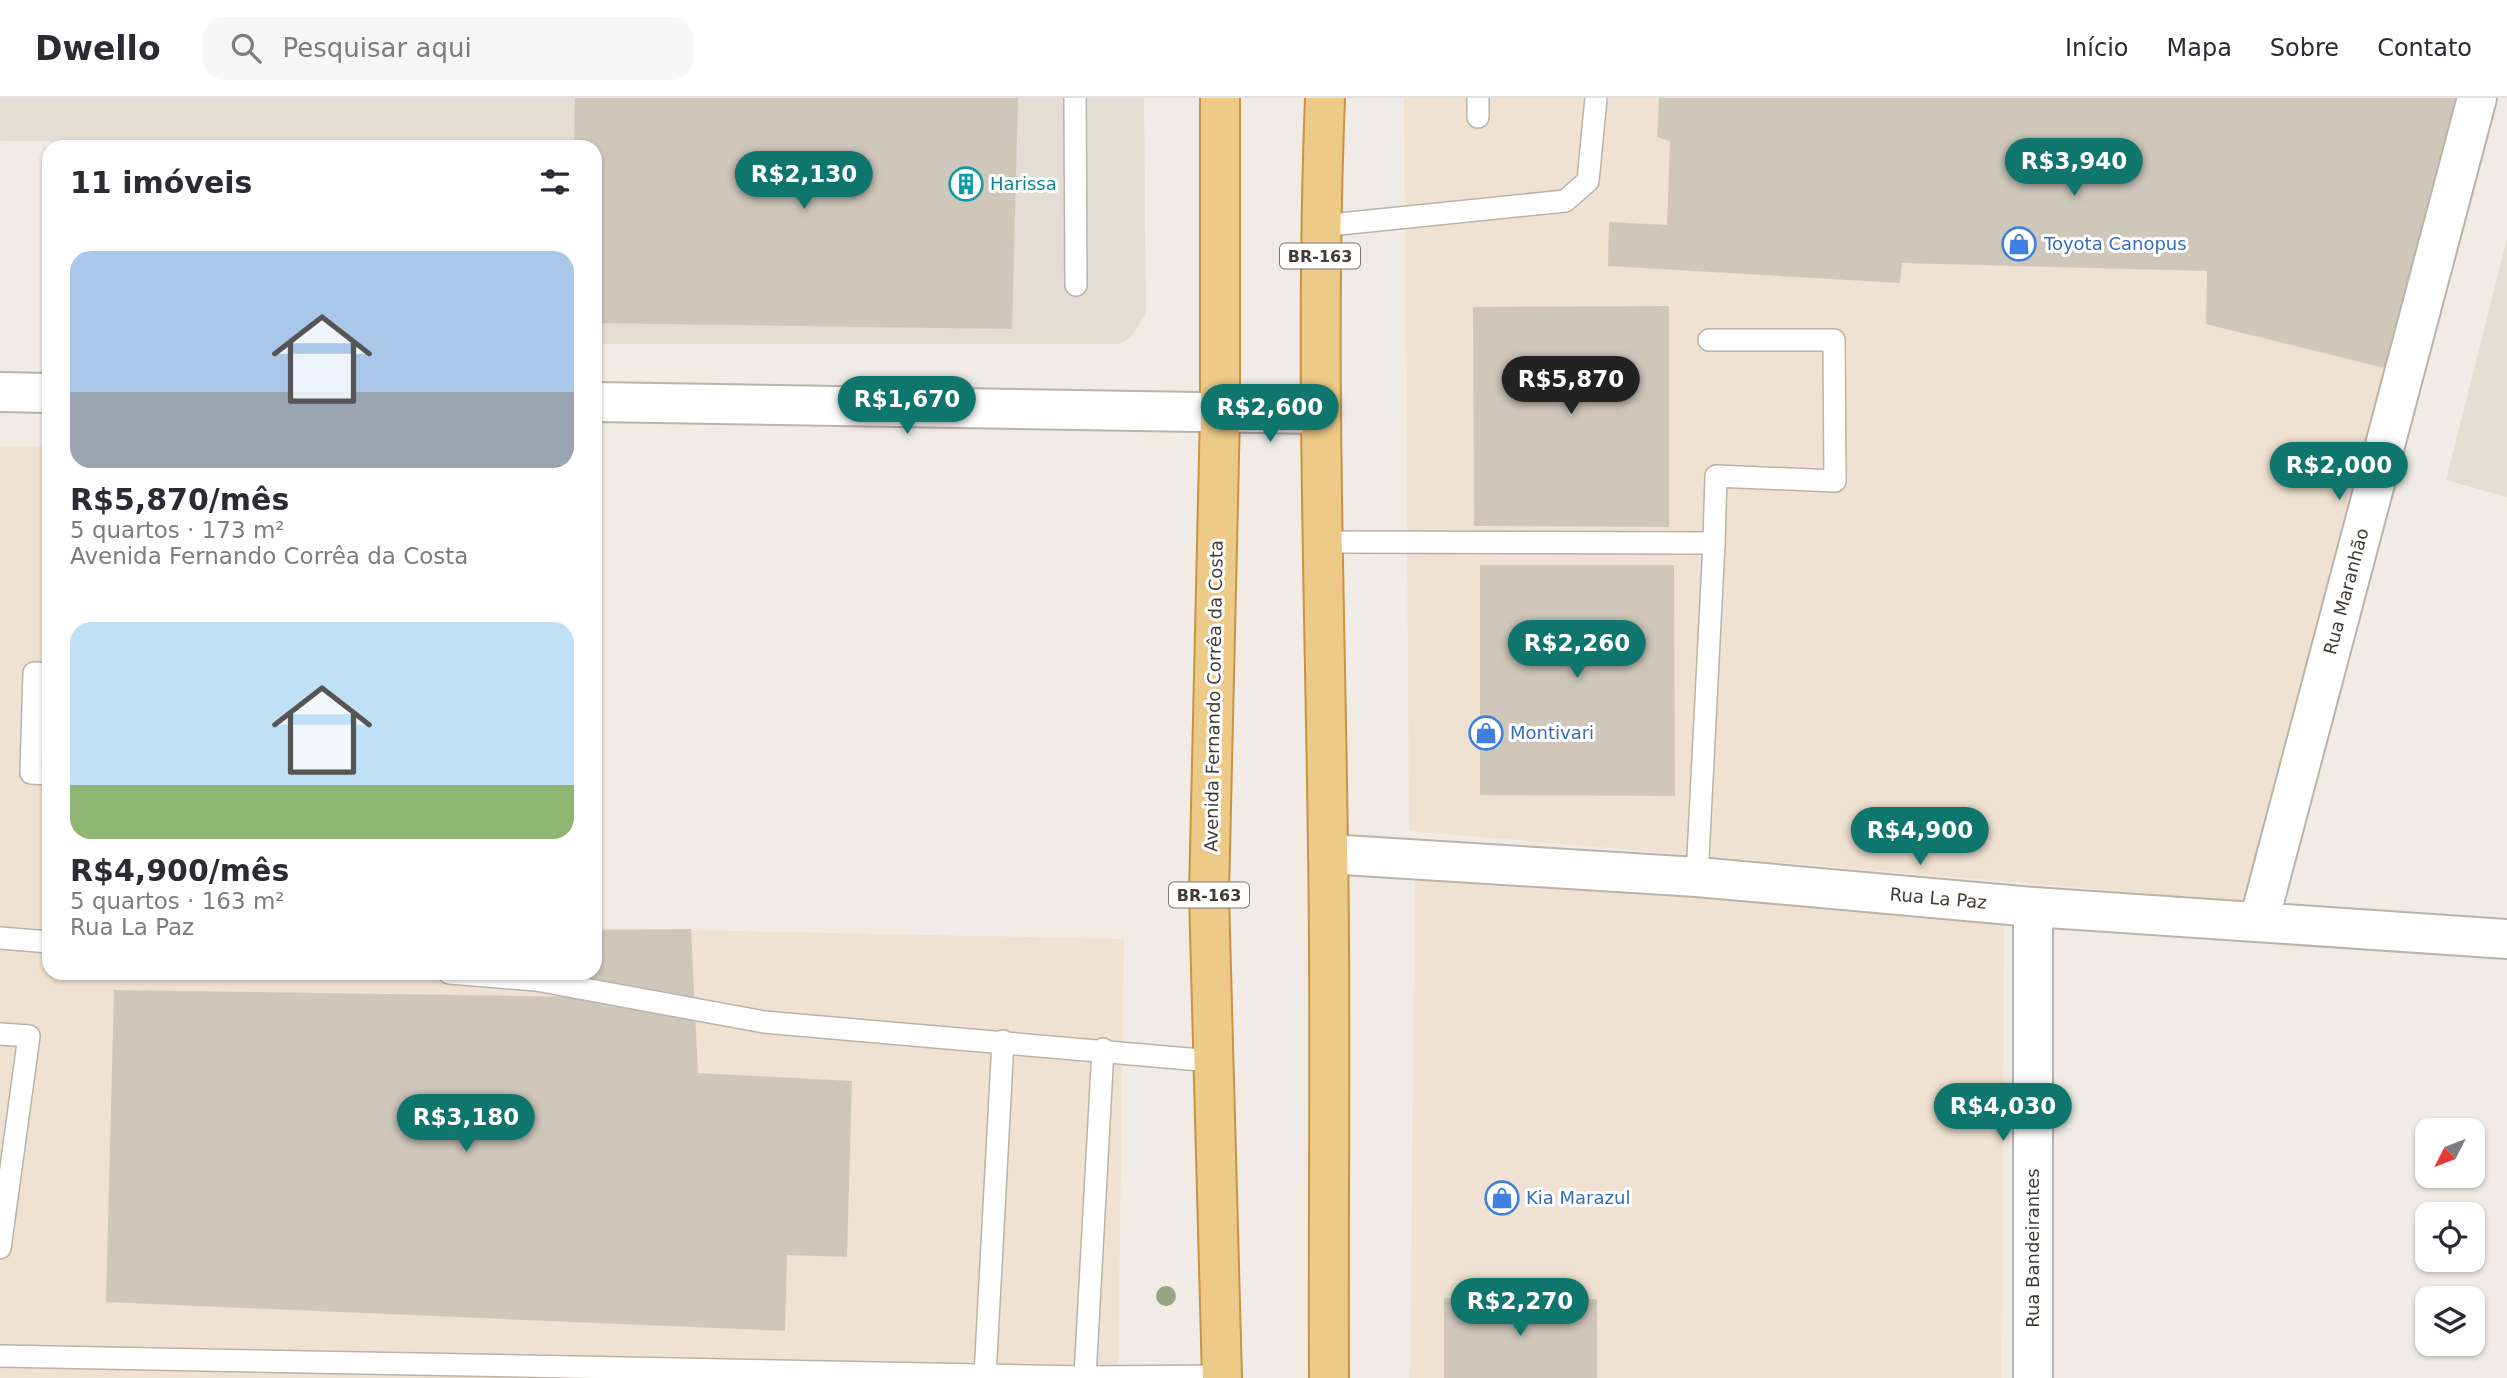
<!DOCTYPE html>
<html lang="pt">
<meta charset="utf-8">
<style>
body{margin:0;font-family:"DejaVu Sans",sans-serif;background:#f7f7f7;color:#2b2b33;height:100vh;display:flex;flex-direction:column;font-size:26px;white-space:nowrap}
*{box-sizing:border-box;margin:0}
p{font-size:23px;color:#7c7c81}
.icon{flex:none;width:38px;height:38px;fill:none;stroke:currentColor;stroke-width:2;stroke-linecap:round;stroke-linejoin:round}
.map{position:relative;flex:1;overflow:hidden}
.details{position:absolute;left:42px;top:42px;width:560px;height:840px;display:flex;flex-direction:column;background:#fff;border-radius:21px;box-shadow:0 2px 5px #0004}
.details>*{flex:none}
.needle{width:46px;rotate:228deg}
.controls{position:absolute;left:2415px;top:1020px;display:grid;gap:14px}
.controls a{display:grid;place-items:center;width:70px;height:70px;border-radius:14px;background:#fff;box-shadow:0 2px 5px #0004;font-size:35px}
.price{position:absolute;translate:-50% -60px;padding:0 16px;border-radius:24px;background:#0f766e;color:#fff;font-size:23px;line-height:46px;filter:drop-shadow(0 2px 4px #0008)}
.price::after{content:'';position:absolute;left:50%;top:42px;width:21px;height:16px;margin-left:-10px;background:inherit;clip-path:polygon(0 0,100% 0,50% 100%)}
.price.selected{background:#222;color:#fff}
ul{padding:0;list-style:none}
li{display:grid;align-content:center;gap:14px;height:371px;padding:0 28px}
li span{display:grid;place-items:center;height:217px;border-radius:21px;color:#555}
li>.icon{margin-inline-start:auto}
span .icon{width:126px;height:126px;fill:#fffc;stroke-width:1}
li b{font-size:30px}
h2{display:flex;justify-content:space-between;align-items:center;height:84px;padding:0 28px;font-size:30px}
header{display:flex;align-items:center;gap:42px;box-sizing:border-box;height:98px;padding:0 35px;background:#fff;border-bottom:2px solid #e1e1e2}
header strong{font-size:33px}
nav{display:flex;gap:38px;margin-inline-start:auto;font-size:24px}
.search{width:490px;height:63px;background:#f7f7f7;display:flex;align-items:center;gap:18px;box-sizing:border-box;padding:0 24px;border-radius:21px;color:#7c7c81;font-size:26px}
.map>svg:first-child{display:block}
.residential{fill:#e3ddd3}
.commercial{fill:#f0e2d2}
.building{fill:#d0c7bb}
.lines{fill:none;stroke-linecap:round;stroke-linejoin:round}
.service-casing{stroke:#bab3a8;stroke-width:24}
.minor-casing{stroke:#bab3a8;stroke-width:42}
.tertiary-casing{stroke:#bab3a8;stroke-width:42}
.trunk-casing{stroke:#c99346;stroke-width:42}
.service{stroke:#fff;stroke-width:21}
.minor{stroke:#fff;stroke-width:38}
.tertiary{stroke:#fff;stroke-width:38}
.trunk{stroke:#eeca88;stroke-width:38}
.tree{fill:#94a581}
.labels{text-anchor:middle;stroke-width:6;stroke-linejoin:round;paint-order:stroke}
.shield{fill:#fff;stroke:#7a7672;stroke-width:2}
.shield-label{font-size:16px;font-weight:bold;fill:#413c35}
.culture-label{font-size:18px;fill:#0d838f;stroke:#fff;text-anchor:start}
.shop-label{font-size:18px;fill:#366cbe;stroke:#fff;text-anchor:start}
.street-label{font-size:18px;fill:#413c35;stroke:#fff}
</style>
<header>
<strong>Dwello</strong>
<div class="search"><svg class="icon" aria-label="search" viewBox="0 0 24 24"><circle cx="10" cy="10" r="6"/><path d="M15 15l6 6"/></svg>Pesquisar aqui</div>
<nav><a>Início</a><a>Mapa</a><a>Sobre</a><a>Contato</a></nav>
</header>
<div class="map">
<svg width="2507" height="1280" viewBox="0 0 2507 1280">
<rect width="100%" height="100%" fill="#f0ece5"/>
<!-- residential -->
<g class="residential">
<polygon points="0,0 1144,0 1146,216 1131,239 1119,246 595,246 595,49 0,43"/>
<polygon points="2507,141 2507,399 2446,382"/>
</g>
<!-- commercial -->
<g class="commercial">
<polygon points="1404,0 2487,0 2283,807 1409,733"/>
<polygon points="0,348 49,348 49,875 595,875 595,830 1124,841 1118,1280 0,1280"/>
<polygon points="1415,764 2004,814 2002,1280 1410,1280"/>
</g>
<!-- building -->
<g class="building">
<polygon points="575,0 1018,0 1012,231 595,225 595,49 574,49"/>
<polygon points="1659,0 2467,0 2397,273 2206,226 2207,173 1902,165 1900,185 1608,168 1609,124 1667,127 1670,43 1657,39"/>
<polygon points="1669,208 1669,429 1474,428 1473,209"/>
<polygon points="1480,467 1674,467 1675,698 1480,697"/>
<polygon points="691,831 698,975 852,983 847,1159 787,1157 785,1233 106,1204 114,892 588,899 590,875 595,875 595,832"/>
<polygon points="1444,1200 1597,1201 1597,1280 1444,1280"/>
</g>
<g class="lines">
<defs>
<g id="service">
<polyline points="1075,0 1076,187"/>
<polyline points="1478,0 1478,19"/>
<polyline points="1320,128 1565,103 1588,83 1596,0"/>
<polyline points="1709,242 1834,242 1835,383 1716,378 1714,445"/>
<polyline points="1322,444 1714,445 1697,779"/>
<polyline points="49,576 34,575 31,675 49,676"/>
<polyline points="0,840 49,844"/>
<polyline points="449,875 536,882 764,924 1212,963"/>
<polyline points="0,936 29,938 0,1150"/>
<polyline points="0,1258 1085,1279 1103,951"/>
<polyline points="985,1278 1003,943"/>
<polyline points="1085,1279 1222,1278"/>
</g>
<g id="minor">
<polyline points="0,294 49,295"/>
<polyline points="595,304 1319,316"/>
<polyline points="2033,809 2033,1280"/>
<path id="s1" d="M2259 823 2477 0"/>
</g>
<g id="tertiary">
<path id="s2" d="M1328 756 1697 779 2033 809 2507 841"/>
</g>
<g id="trunk">
<polyline points="1220,0 1220,315 1209,797 1222,1280"/>
<path d="M1325 0C1315 251 1325 501 1328 752 1331 928 1328 1104 1329 1280"/>
</g>
</defs>
<!-- service casing -->
<use href="#service" class="service-casing"/>
<!-- minor casing -->
<use href="#minor" class="minor-casing"/>
<!-- tertiary casing -->
<use href="#tertiary" class="tertiary-casing"/>
<!-- trunk casing -->
<use href="#trunk" class="trunk-casing"/>
<!-- service -->
<use href="#service" class="service"/>
<!-- minor -->
<use href="#minor" class="minor"/>
<!-- tertiary -->
<use href="#tertiary" class="tertiary"/>
<!-- trunk -->
<use href="#trunk" class="trunk"/>
</g>
<!-- trees -->
<circle class="tree" cx="1166" cy="1198" r="10"/>
<!-- icons -->
<defs>
<symbol id="building-ring" viewBox="-11 -11 22 22"><circle r="9.5" fill="#fff" stroke="#0f9aa8" stroke-width="1.5"/><path d="M-4-6H4V6H1V3H-1V6H-4ZM-2.5-4.3h1.7v1.8h-1.7ZM.8-4.3h1.7v1.8H.8ZM-2.5-1h1.7V.8h-1.7ZM.8-1h1.7V.8H.8Z" fill="#0f9aa8"/></symbol>
<symbol id="shop-ring" viewBox="-11 -11 22 22"><circle r="9.5" fill="#fff" stroke="#3f7fe0" stroke-width="1.5"/><path d="M-5-2.5h2.3a2.7 3.5 0 0 1 5.4 0H5L5.5 6h-11ZM-1.5-2.5h3a1.5 2.3 0 0 0-3 0Z" fill="#3f7fe0"/></symbol>
</defs>
<g fill-rule="evenodd">
<use href="#building-ring" x="947" y="67" width="38" height="38"/>
<use href="#shop-ring" x="2000" y="127" width="38" height="38"/>
<use href="#shop-ring" x="1467" y="616" width="38" height="38"/>
<use href="#shop-ring" x="1483" y="1081" width="38" height="38"/>
</g>
<g class="labels">
<!-- shield labels -->
<g class="shield">
<rect x="1280" y="145.5" width="80" height="25" rx="5"/>
<rect x="1169" y="784.5" width="80" height="25" rx="5"/>
</g>
<g class="shield-label">
<text x="1320" y="164">BR-163</text>
<text x="1209" y="803">BR-163</text>
</g>
<!-- culture labels -->
<g class="culture-label">
<text x="990" y="92">Harissa</text>
</g>
<!-- shop labels -->
<g class="shop-label">
<text x="2044" y="152">Toyota Canopus</text>
<text x="1510" y="641">Montivari</text>
<text x="1526" y="1106">Kia Marazul</text>
</g>
<!-- street labels -->
<g class="street-label">
<text dy="6" stroke="none"><textPath href="#s1" startOffset="341">Rua Maranhão</textPath></text>
<text transform="translate(1214 598) rotate(-89)" y="6">Avenida Fernando Corrêa da Costa</text>
<text dy="6" stroke="none"><textPath href="#s2" startOffset="612">Rua La Paz</textPath></text>
<text transform="translate(2033 1150) rotate(-90)" y="6">Rua Bandeirantes</text>
</g>
</g>
</svg>
<div class="controls">
<a><svg class="needle" viewBox="-14 -14 28 28"><path d="M0-13l5 13h-10z" fill="#e53935"/><path d="M0 13l5-13h-10z" fill="#7c7c81"/></svg></a>
<a><svg class="icon" aria-label="locate" viewBox="0 0 24 24"><circle cx="12" cy="12" r="6"/><path d="M12 2v4M12 18v4M2 12h4M18 12h4"/></svg></a>
<a><svg class="icon" aria-label="layers" viewBox="0 0 24 24"><path d="M12 4l9 5-9 5-9-5zM3 14l9 5 9-5"/></svg></a>
</div>
<b class="price" style="left:2074px;top:100px">R$3,940</b>
<b class="price" style="left:804px;top:113px">R$2,130</b>
<b class="price selected" style="left:1571px;top:318px">R$5,870</b>
<b class="price" style="left:907px;top:338px">R$1,670</b>
<b class="price" style="left:1270px;top:346px">R$2,600</b>
<b class="price" style="left:2339px;top:404px">R$2,000</b>
<b class="price" style="left:1577px;top:582px">R$2,260</b>
<b class="price" style="left:1920px;top:769px">R$4,900</b>
<b class="price" style="left:2003px;top:1045px">R$4,030</b>
<b class="price" style="left:466px;top:1056px">R$3,180</b>
<b class="price" style="left:1520px;top:1240px">R$2,270</b>
<section class="details">
<h2>11 imóveis<svg class="icon" aria-label="filters" viewBox="0 0 24 24"><path d="M4 7h16M4 17h16"/><circle cx="9" cy="7" r="2"/><circle cx="15" cy="17" r="2"/></svg></h2>
<ul>
<li><span style="background:linear-gradient(#a9c7e8 65%,#9aa5b1 0)"><svg class="icon" aria-label="home" viewBox="0 0 24 24"><path d="M3 11l9-7 9 7M6 9v11h12V9"/></svg></span><div><b>R$5,870/mês</b><p>5 quartos · 173 m²</p><p>Avenida Fernando Corrêa da Costa</p></div></li>
<li><span style="background:linear-gradient(#bfe0f5 75%,#8fb573 0)"><svg class="icon" aria-label="home" viewBox="0 0 24 24"><path d="M3 11l9-7 9 7M6 9v11h12V9"/></svg></span><div><b>R$4,900/mês</b><p>5 quartos · 163 m²</p><p>Rua La Paz</p></div></li>
</ul>
</section>
</div>
